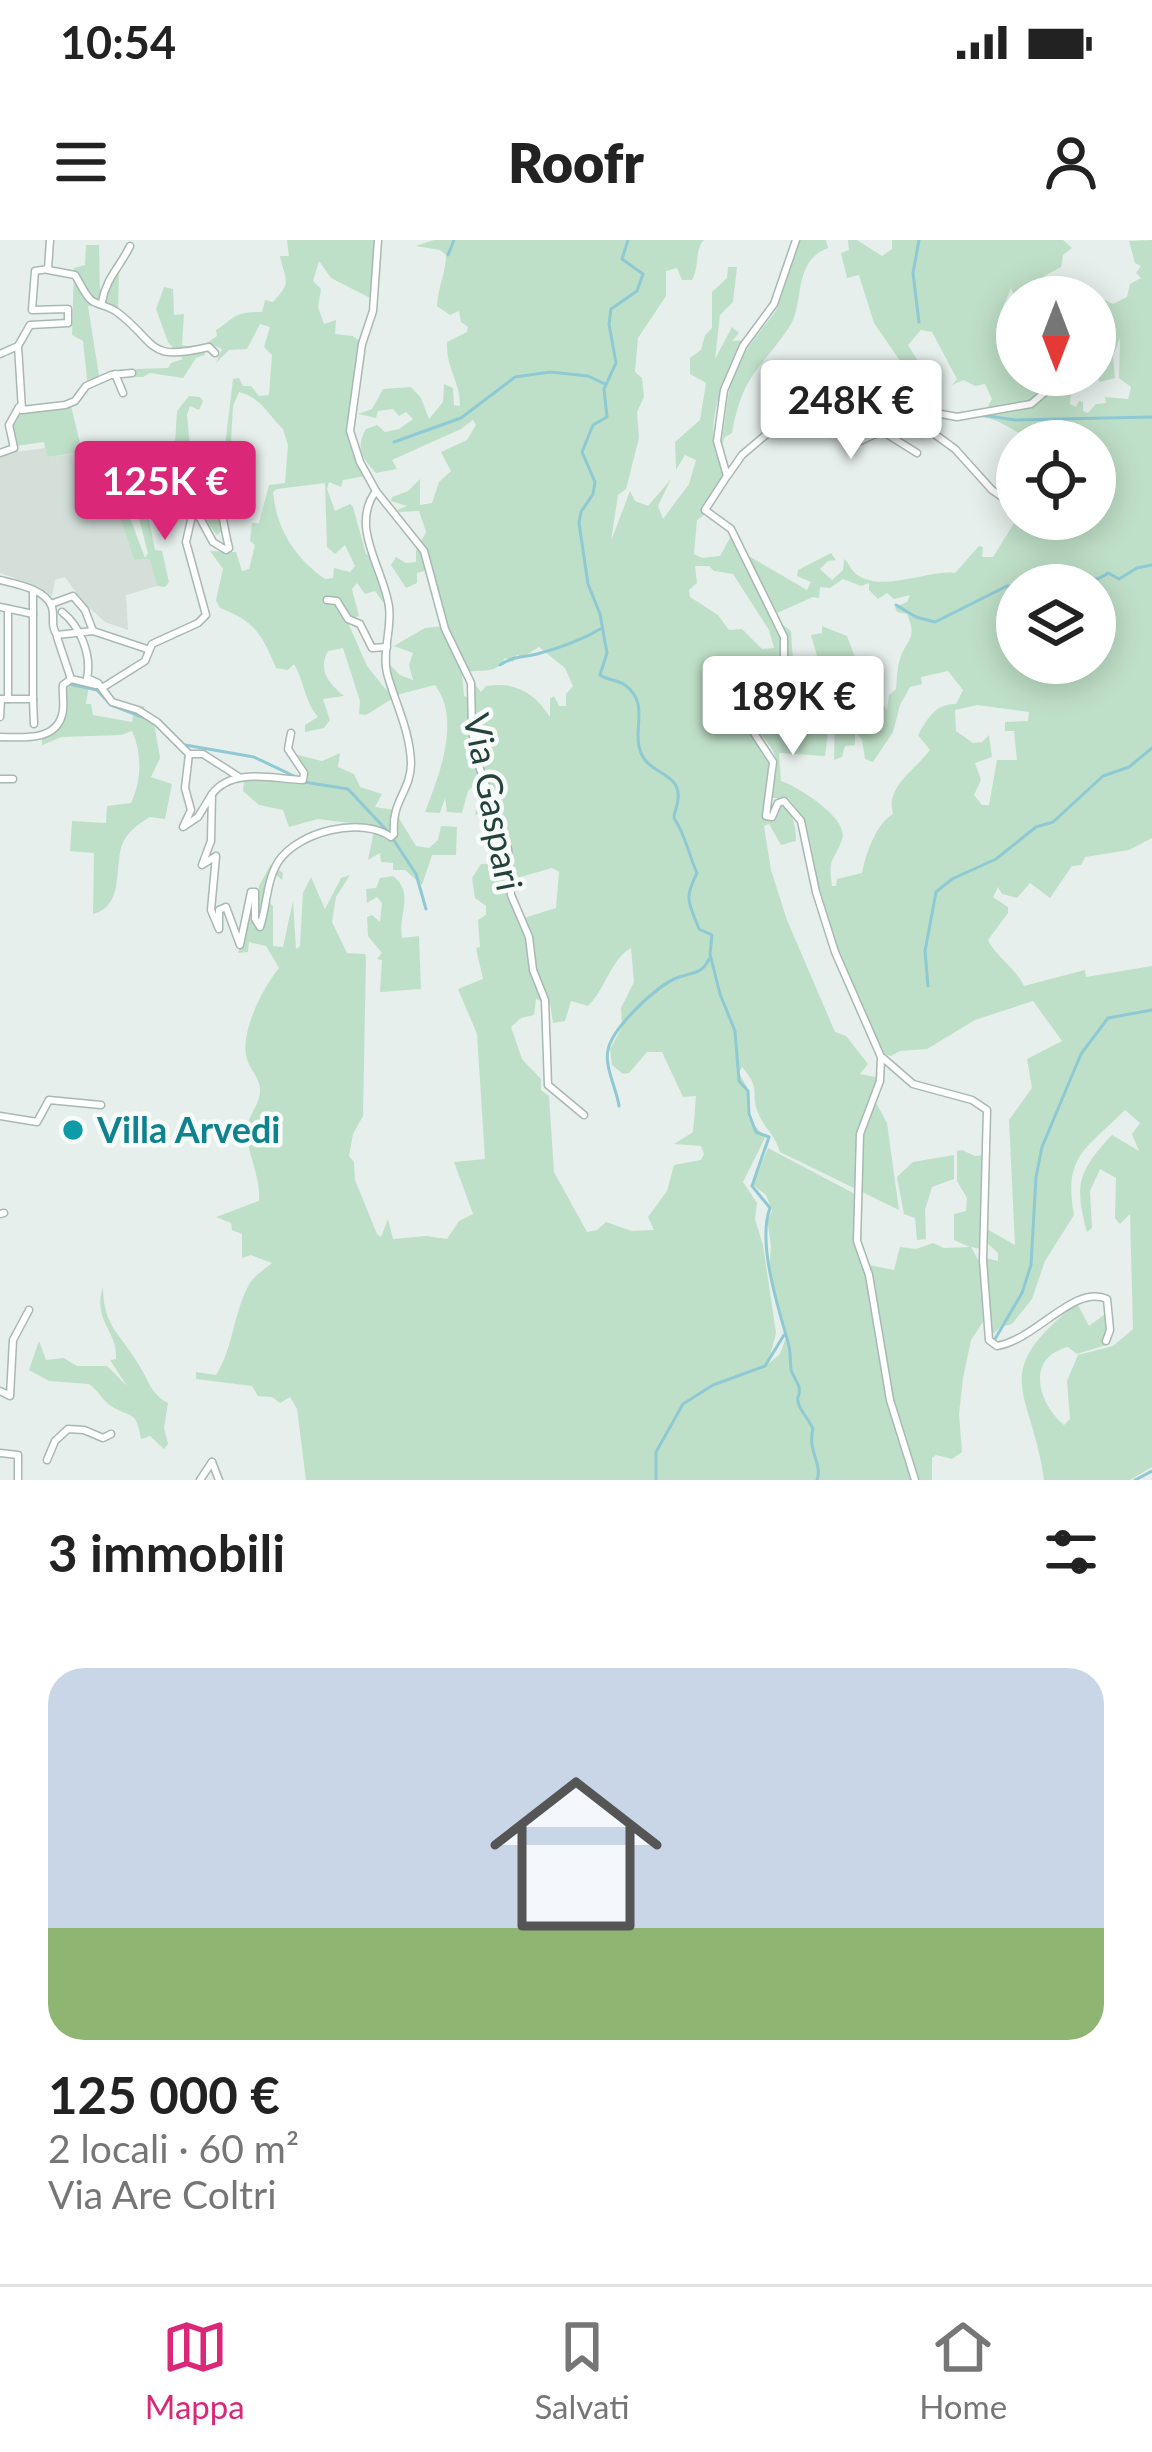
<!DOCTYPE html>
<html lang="it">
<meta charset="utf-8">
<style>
body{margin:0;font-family:Lato,sans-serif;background:#f6f6f6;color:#222;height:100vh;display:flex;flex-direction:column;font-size:45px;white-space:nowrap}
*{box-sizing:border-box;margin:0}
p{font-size:39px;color:#767676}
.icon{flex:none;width:66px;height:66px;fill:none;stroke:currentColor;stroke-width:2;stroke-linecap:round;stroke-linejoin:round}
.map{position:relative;height:1240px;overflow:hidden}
.details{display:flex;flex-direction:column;background:#fff;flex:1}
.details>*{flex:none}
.needle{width:78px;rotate:180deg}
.tools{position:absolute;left:996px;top:36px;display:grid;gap:24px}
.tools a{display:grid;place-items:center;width:120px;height:120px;border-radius:50%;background:#fff;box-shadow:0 6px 30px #0003;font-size:60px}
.price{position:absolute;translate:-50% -102px;padding:0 27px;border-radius:12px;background:#fff;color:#222;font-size:39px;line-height:78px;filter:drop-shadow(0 3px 6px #0008)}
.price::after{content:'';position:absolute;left:50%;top:72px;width:36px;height:27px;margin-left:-18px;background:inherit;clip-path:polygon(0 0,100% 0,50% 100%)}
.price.on{background:#db2777;color:#fff}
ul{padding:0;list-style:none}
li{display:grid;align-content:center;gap:24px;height:636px;padding:0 48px}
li+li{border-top:3px solid #e0e0e0}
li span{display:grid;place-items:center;height:372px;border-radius:36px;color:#555}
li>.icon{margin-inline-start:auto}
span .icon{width:216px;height:216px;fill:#fffc;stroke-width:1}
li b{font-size:51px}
h2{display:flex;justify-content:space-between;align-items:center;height:144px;padding:0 48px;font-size:51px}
.status{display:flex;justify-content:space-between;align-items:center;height:84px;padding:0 60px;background:#fff;direction:ltr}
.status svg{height:33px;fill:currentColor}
header{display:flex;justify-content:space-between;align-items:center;height:156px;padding:0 48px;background:#fff;font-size:54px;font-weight:800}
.dock{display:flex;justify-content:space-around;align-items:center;height:168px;border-top:3px solid #e0e0e0;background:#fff;font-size:33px;color:#767676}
.dock a{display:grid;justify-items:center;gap:6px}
.dock .on{color:#db2777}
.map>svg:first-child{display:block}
.built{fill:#d4dfda}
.green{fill:#bfe0c8;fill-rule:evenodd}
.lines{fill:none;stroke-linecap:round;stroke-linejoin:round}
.stream{stroke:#8ec9d4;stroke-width:3}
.minor-casing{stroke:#a8b8b2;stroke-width:9}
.minor{stroke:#fff;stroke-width:6}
.culture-dot{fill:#0f9aa8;stroke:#f7fbf9;stroke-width:4.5}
.labels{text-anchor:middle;stroke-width:9;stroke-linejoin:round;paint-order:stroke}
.street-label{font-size:36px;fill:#24423a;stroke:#f7fbf9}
.culture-label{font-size:36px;font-weight:bold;fill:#0d838f;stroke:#f7fbf9;text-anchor:start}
</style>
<div class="status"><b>10:54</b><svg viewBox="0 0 49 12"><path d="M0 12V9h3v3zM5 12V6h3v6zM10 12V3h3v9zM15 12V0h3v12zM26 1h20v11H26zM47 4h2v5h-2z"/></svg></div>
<header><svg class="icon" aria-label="menu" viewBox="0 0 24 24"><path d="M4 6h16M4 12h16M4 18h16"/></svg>Roofr<svg class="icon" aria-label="person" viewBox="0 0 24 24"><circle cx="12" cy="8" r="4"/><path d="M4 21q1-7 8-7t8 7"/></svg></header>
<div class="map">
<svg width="1152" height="1240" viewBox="0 0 1152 1240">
<rect width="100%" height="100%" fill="#e6efeb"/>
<!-- built -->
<polygon class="built" points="45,208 47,217 98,211 134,320 151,319 157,346 126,355 128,390 105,382 83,362 65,337 55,340 52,356 39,347 0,333 0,214"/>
<!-- green -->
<g class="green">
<path d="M287 0H382L376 61 331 38 319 21 313 41 321 49 318 67 324 84 336 80 335 94 353 96 361 102 350 189 366 236 343 240 341 247 329 242 327 249 335 271 350 264 353 267 366 314 376 317 387 361 383 362 375 351 365 354 357 343 352 349 359 376 351 379 349 385 367 426 387 451 383 429 387 422 400 435 413 440 409 425 413 413 394 406 425 388 445 386 430 329 417 333V343L406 348 391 325 396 317 406 323 416 322V311L426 292 419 271 399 272 397 270 407 266 391 261 392 257 408 251 420 239V265L432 263 439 242 451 231 441 212 467 200 476 185 473 180 461 189 392 220 397 229 376 233C362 218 355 208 366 189L377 185 385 192 399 189 413 179 406 172 399 176 393 169 378 171 376 178 358 174 372 169 383 149 411 147 421 158 429 179 443 162 444 144 453 148 454 165 460 166C460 140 446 130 447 102L467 92 468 87 461 82 459 71 450 75 437 66C438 46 446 33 446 15L440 10 416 6 434 0H704C694 10 700 26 692 40H682L677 28 666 31V56L638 98 635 132 642 138 644 157 637 172 639 198 626 249 618 255 611 301 630 251 635 261 648 266 671 239 658 266 663 279 689 244 696 220 685 215 676 230 675 202 700 180 706 143 690 134V118L701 110 705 95 712 88V52L727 38 728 27H737L733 62 720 75 715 119 732 87 739 93 732 101 746 100C727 129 709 170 714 206 716 216 722 225 725 235L704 266V275L697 280 694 314 702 318 720 316 731 296 783 401 780 421 750 459 747 472 748 486 770 519 763 574 766 578 782 563C793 572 796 586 796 601L781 605 769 584 764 586 771 630 787 680 835 792 846 796 868 824 860 834 880 838 874 859 887 883 899 970 780 912C774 893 765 889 759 875 749 854 763 851 742 827L739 833 747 847 748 877 765 898 743 942 757 963 755 979 763 1005 776 1093 768 1124 780 1114 787 1094 769 1031 771 1006 767 979 772 971 766 955 753 945 768 908 855 954 854 998 867 1033 888 1158 913 1240H306L297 1169 290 1157 280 1163 272 1157 258 1156 252 1146 196 1139V1132L216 1135C234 1107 233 1072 250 1043 255 1035 265 1029 272 1023L251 1015 242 1018V994L232 990 231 983 216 977 259 961C261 940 249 917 247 895 245 877 260 867 260 850 260 837 248 828 246 815 242 789 262 749 279 728L266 706 249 702 248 712 238 713 245 683 256 674 259 646 271 624 283 633 282 640 274 633 268 661 273 666V706L283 707 293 661 296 709 300 706 303 653 311 637 325 669 341 638 350 635 336 657 332 682 347 713 365 714 366 718 363 876 353 894 349 916 354 922 355 940 377 994 381 997 388 979 393 999 426 996 447 999 459 981 473 974 454 922 485 919 477 794 458 749 483 739 476 708 480 707 478 680 486 675V666L475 658 472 638 481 624H489L488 593 502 584 492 571 475 575 481 544 476 543 468 551 462 573 447 572 445 558 440 573 425 572C438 538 462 480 435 445L400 454 366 475 359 474 360 461 343 408 328 411C317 431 330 444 344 456L323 459 330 480 324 488 305 492V485L318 477C304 460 305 443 294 424L288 430 276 428C263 396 255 381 220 368L216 360 223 329 210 311 236 312 242 331 249 329 255 305 250 301 252 283H259L269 245 285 243 288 205 283 189C270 177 261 157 239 152L233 166 231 201 225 206 233 139 239 138 243 146H251L259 156 269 155 272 115 264 107 270 87 260 84 247 109 229 110 216 123 222 109 207 103 217 96 216 90C236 78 232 72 262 72L265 60 273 62C292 41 286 43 280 16H289ZM325 243 327 307 335 314 345 305 355 326 350 332 334 328 333 338 325 339C295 318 277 290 273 252L277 249ZM695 326H709L714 331 733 334 769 390 774 408 762 409 742 389 729 390 718 375 690 357 689 350 697 343ZM539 407 565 428 573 446 566 454V466H559L554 456 550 459V477C535 453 515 441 486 446L481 452 474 443 469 458 464 456 462 434C479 426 494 438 505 418L513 422 517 415 523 417ZM552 628 559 632 556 668 521 679 510 640ZM631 708 634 742 621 768 622 787 610 809 612 825 623 834 629 833 647 812H662L683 857 696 856 693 892 674 904 701 906 704 914 701 920 674 925 667 951 648 977 654 990 632 991 606 982 597 990 587 992 554 932 549 856 541 850V839L522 819 511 787 521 778 534 775 536 759 550 764 553 783 565 781 571 761 588 766C605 750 611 719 631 708Z"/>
<path d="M800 0H826L828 8C791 22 806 64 788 89 758 132 743 134 732 193L725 197 721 207 730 143 744 113 777 69Z"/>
<path d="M848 0H857L882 16 892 9V0H1063L1072 8 1063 15 1061 27C1045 35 1030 45 1014 56L1011 48 1003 67 1017 86V135H1081L1059 140 1071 146 1070 164 1076 167 1079 161 1083 162V171L1088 173 1096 164 1106 163 1105 157 1128 159 1131 147 1119 138 1120 98 1113 116 1115 138 1100 142 1095 134V57L1086 54 1090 46 1100 68 1105 60 1113 64 1127 57 1130 44 1141 38 1136 33 1141 26 1135 23 1129 1 1152 0V598L1129 610 1085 617 1081 625 1072 626 1050 658 1030 643 1017 658 1002 654 998 647 993 657 1008 667V673L988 700C996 717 1015 727 1024 746L1085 730 1086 737 1152 726V1227L1130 1240H1044C1032 1148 986 1136 1077 1063L1089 1086 1105 1074 1106 1105 1077 1114 1068 1107C1025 1118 1038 1163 1064 1185L1070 1179 1067 1141 1078 1115 1113 1106 1133 1089 1130 974 1120 984 1115 978 1116 938 1100 929 1090 951 1092 988 1087 992C1074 945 1078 931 1112 895L1139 911 1132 894 1140 883 1125 870C1086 909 1063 916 1074 975L1045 1021 1032 1059 1012 1084 1000 1087 989 1099 985 1018 998 1021V1013L986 1002 985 988 1015 1005 1009 880 1032 848 1027 819 1062 801 1033 761 975 780 927 809 900 811 891 816 884 814C860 765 839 717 823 664 812 628 815 586 788 558H771C773 546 778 532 776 520 772 499 749 492 754 468 761 430 802 435 782 384L791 391 793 420 817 416 811 395 822 393V386L847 396 861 433 887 470 889 455 896 449C897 439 897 428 900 419 907 397 918 400 907 374L897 372 895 367 907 362 910 355 894 359 887 353 878 359 869 350V343L861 346 843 339 830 348 820 347 819 358 813 357 777 373 747 315 807 350 811 342 797 336 798 330 831 313 836 320 828 321 820 329 832 340 843 330 844 319C849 323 851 330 856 334 883 354 928 329 955 333L979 306 983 307 982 317H993L1016 280 1024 285 1025 279H1057L1040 282 1042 289H1057L1061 285 1070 288 1086 285 1089 279H1095V201H1076L1064 183 1046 201C1020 201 1003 176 977 177L974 169 987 168 992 159 985 144 975 146 964 140 952 145 957 139 932 92 921 90 908 105 926 134 913 128 907 131 874 83 859 35 847 38 841 13 849 10ZM1017 345H1095V423H1017ZM948 431 963 450 956 464C936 463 927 479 918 495L930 510C915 530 885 547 893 574 876 584 866 613 862 633L837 639 836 646H832C828 617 833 623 842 600 850 579 799 547 781 541L779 513 825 516 832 456 835 462 834 520 842 517 845 506 855 505V491L862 500 865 519 873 522 893 492 900 465 910 447 922 444 921 437ZM977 465 1029 472 1028 481 1005 482V491H1014L1017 520H997L989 565H982L974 555 981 540 975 523 992 517 989 495 982 502 973 503 956 491 955 470Z"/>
<polygon points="86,5 99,5 100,51 106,51 119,32 118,71 104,64 88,66 100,142 88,148 83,101 72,95 74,28 85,25"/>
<polygon points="164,47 173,49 174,75 184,74 182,105 203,110 205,115 196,118 183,138 150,133 143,137 120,137 137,129 168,128 171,123 183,119 168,102 156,69"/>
<polygon points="189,156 200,157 203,161 199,170 190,166 187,175 193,240 203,266 209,266 209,251 221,221 237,260 251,266 234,278 231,254 222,248 224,289 217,295 195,266 190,275 183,271 173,211 167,213 162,267 158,267 154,217 163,207 175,204 177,171"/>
<polygon points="71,166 82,212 47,217 44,202 16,206 11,187 20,172"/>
<polygon points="105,210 110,230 115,230 121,218 126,267 145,318 148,313 136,267 146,265 155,310 162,311 169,342 165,347 157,346 150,319 134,320 98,211"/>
<path d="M71 440 89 445 86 464H91L93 475 132 482 134 467 145 466 140 474 154 483 160 518 151 537 172 544 165 579 150 577C138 584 126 593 122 605 114 630 124 666 93 674L94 613 70 611 72 581 106 583 107 566 131 563C142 540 142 513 132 491L121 495 62 497 42 505V498L63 481 65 444Z"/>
<polygon points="340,513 338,527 354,534 360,547 382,554 375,567 394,570 416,606 429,608 438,600 441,586 457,587 456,615 432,615 422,645 405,630 393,630 393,623 381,622 380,613 368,620 375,586 318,579 289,587 283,570 259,565 243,551 244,539 308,542 298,515 322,521"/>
<path d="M393 636C415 653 398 674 402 698L419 696 421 749 380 752 382 720 377 719 382 713 368 696 367 677 372 675 380 682 382 663 377 657 367 663 366 649 376 648 380 638Z"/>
<path d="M962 910 975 916 986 915 981 1009 971 1007 981 1025 983 1082 971 1100 963 1138 959 1174 962 1212 952 1219 936 1215 932 1218V1240H918C883 1176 885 1095 869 1025L894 1030 900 1007 916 1009 933 1003 944 1008 970 1007 954 1000V974L966 971 967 958 957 941V911Z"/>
<polygon points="954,915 954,939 932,947 925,970 926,999 917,1000 915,978 904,974 897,937 913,922"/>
<path d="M103 1047C103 1087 121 1094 139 1125 149 1141 151 1154 168 1163L164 1188 168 1204 164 1209 150 1196 141 1199C136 1169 132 1179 111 1166 103 1161 98 1150 89 1144L49 1141 29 1130 39 1101 46 1120 64 1118 77 1126H107L127 1146 110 1120 116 1119C118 1091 92 1080 103 1047Z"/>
</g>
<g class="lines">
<!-- stream -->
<g class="stream">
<path d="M628 0 622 19 643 34 637 51 611 69 609 84 616 123 604 149 607 177 593 185 582 212 595 242 593 254 581 272 579 283 588 344 600 374 607 413 600 435C607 440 618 440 625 445 652 465 629 492 643 517 652 534 681 534 678 559 678 566 674 571 674 578 686 596 688 613 697 633 684 659 688 661 699 689L712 695 710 714 720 754 735 791 739 841 748 851 749 874 756 892 769 897 752 946 770 968C757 1002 778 1067 788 1102 791 1111 790 1121 791 1130 793 1136 797 1141 799 1147 801 1160 795 1153 799 1165 802 1173 810 1181 813 1189 807 1211 823 1224 817 1240"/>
<polyline points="919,0 913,33 919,82"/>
<polyline points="448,15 454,0"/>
<polyline points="982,175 1015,180 1152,177"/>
<polyline points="394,202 461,178 515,137 550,132 588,136 605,144"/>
<path d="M1019 345 1051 338 1061 340 1065 334C1081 340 1094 344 1108 333L1119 339 1137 328 1152 325"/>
<polyline points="896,365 916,377 935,382 1007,346 1017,346"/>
<path d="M500 425C513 416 522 418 537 414 560 408 582 400 602 388"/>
<polyline points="69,444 97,450 111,465 145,478"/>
<polyline points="185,505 254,517 296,537"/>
<polyline points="304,542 348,549 392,596"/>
<polyline points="393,599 416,634 426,669"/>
<polyline points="928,746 925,711 936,652 952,639 996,619 1036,587 1053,582 1103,536 1129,527 1152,508"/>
<path d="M619 866C617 850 604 826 608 810 612 788 658 744 679 737 694 732 702 734 709 719"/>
<polyline points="995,1099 1022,1053 1031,1025 1036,937 1042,907 1081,814 1108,778 1152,770"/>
<polyline points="656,1240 656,1212 683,1164 713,1145 765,1126 784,1095"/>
<polyline points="1135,1240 1152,1231"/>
</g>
<defs>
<g id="minor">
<polyline points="378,0 373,71 362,104 350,191 360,222 376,251 424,311 445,389 471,443 472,490 479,526 508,609 511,655 529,697 533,730 545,760 548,845 584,875"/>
<polyline points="796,0 774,64 743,106 724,150 717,201 727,236 705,270 731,289 784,397 784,420 750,469 750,487 773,522 766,576 772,577 778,563 784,561 801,581 816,652 835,712 881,817 880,841 860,894 857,1001 869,1035 890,1160 915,1240"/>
<path d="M48 30 75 35C79 41 85 55 91 60 97 65 109 66 117 72 159 104 145 122 209 107L215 113"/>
<path d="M102 62C106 38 120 27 130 6"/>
<polyline points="18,106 22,170 65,165 75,161 86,146 111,135 132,133"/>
<polyline points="0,114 18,106 30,85 68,83 68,69 32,70 35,31 48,29 50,0"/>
<polyline points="115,134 123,153"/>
<polyline points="1072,135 1077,137"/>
<polyline points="900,169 955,209 992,250 1017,267"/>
<polyline points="848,172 858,202 882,191 917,213"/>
<polyline points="0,213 14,208 9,185 19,167"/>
<polyline points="728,235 742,215 794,171 848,172 871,161 957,177 1031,164 1044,153 1049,135"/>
<path d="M0 340C16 344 46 349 52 367 55 378 50 385 57 395L93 391 147 409"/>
<polyline points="327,360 337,361 348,379 360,384 372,408 387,407"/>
<polyline points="51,364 73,356 85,370 93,391"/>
<polyline points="0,367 33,374"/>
<path d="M62 372C80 386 92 415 87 438L98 443 112 462 138 470 157 482 189 514H203L239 537"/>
<polyline points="57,397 71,439"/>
<polyline points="71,439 96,445"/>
<path d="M102 448 145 421 152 404 198 383 206 375 186 302 194 267 213 302 226 310 229 308C223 282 212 237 232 217"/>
<polyline points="0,459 33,459 34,484"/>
<polyline points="8,459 8,369"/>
<polyline points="33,459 33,350"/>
<polyline points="0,477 1,459"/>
<path d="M0 497C21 497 55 502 62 475 65 466 62 454 63 445L71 439"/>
<path d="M189 514 185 548 191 570 183 587 198 577 212 554 211 601 202 625 216 616 211 670 219 689V670L226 667 240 705 251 652H255V679L260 687C267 666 266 642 278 622 298 591 362 576 391 597L394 594C391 560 411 552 411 523 410 490 395 463 387 433 382 412 392 388 389 367 384 329 349 287 376 251"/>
<polyline points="0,539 13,539"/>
<path d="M212 554C232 527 274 539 303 540L304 533 288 509 291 493"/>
<path d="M883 818 913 844 972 860 987 870 983 1020 989 1100 997 1106C1037 1099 1074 1044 1107 1059L1110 1090 1106 1101"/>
<polyline points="0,876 37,882 49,860 101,865"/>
<polyline points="0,974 4,973"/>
<polyline points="0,1151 10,1156 13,1100 29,1070"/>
<polyline points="0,1213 18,1215 18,1240"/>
<polyline points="47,1220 55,1201 68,1189 84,1190 103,1198 111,1194"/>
<polyline points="212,1222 219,1240"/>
<polyline points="200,1240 212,1222"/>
</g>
</defs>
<!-- minor casing -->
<use href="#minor" class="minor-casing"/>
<!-- minor -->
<use href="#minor" class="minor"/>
</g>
<!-- markers -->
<circle class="culture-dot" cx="73" cy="890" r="12"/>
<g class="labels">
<!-- street labels -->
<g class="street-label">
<text transform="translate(493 562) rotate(79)" y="13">Via Gaspari</text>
</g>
<!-- culture labels -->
<g class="culture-label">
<text x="97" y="903">Villa Arvedi</text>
</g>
</g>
</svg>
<div class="tools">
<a><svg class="needle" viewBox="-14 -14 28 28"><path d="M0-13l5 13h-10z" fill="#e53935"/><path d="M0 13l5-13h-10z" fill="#767676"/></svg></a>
<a><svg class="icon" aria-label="locate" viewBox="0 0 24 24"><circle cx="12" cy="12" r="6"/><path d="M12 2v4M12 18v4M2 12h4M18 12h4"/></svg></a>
<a><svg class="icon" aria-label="layers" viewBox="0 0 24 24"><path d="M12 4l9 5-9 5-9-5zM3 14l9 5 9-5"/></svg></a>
</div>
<b class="price" style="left:851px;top:222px">248K €</b>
<b class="price on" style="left:165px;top:303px">125K €</b>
<b class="price" style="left:793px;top:518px">189K €</b>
</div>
<section class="details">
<h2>3 immobili<svg class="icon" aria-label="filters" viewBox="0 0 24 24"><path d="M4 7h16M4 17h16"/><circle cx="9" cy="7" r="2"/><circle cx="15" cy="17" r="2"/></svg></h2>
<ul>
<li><span style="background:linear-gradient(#c9d6e8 70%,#8fb573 0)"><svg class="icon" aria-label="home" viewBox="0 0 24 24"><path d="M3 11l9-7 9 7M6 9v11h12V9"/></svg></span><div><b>125 000 €</b><p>2 locali · 60 m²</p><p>Via Are Coltri</p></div></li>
</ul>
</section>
<nav class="dock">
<a class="on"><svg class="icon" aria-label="map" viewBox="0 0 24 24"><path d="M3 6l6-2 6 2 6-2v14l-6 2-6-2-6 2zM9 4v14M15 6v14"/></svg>Mappa</a>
<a><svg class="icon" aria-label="saved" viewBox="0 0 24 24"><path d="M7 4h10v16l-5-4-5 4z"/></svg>Salvati</a>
<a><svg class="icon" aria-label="home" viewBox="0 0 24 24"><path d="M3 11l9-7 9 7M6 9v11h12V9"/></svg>Home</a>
</nav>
